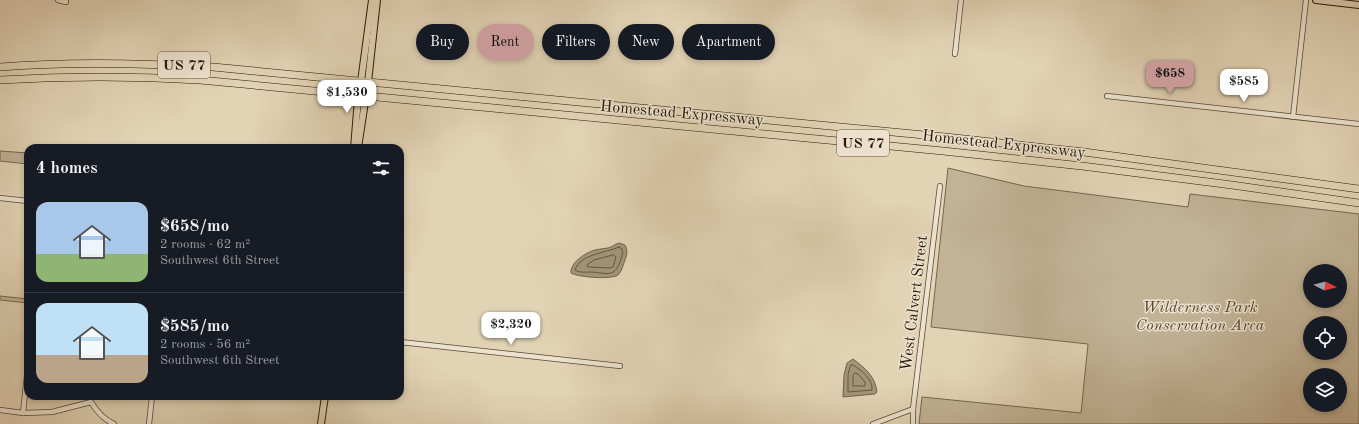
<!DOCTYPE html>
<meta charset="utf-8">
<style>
body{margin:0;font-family:"Old Standard TT",serif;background:#20242c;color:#f1f3f6;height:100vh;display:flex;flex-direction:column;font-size:15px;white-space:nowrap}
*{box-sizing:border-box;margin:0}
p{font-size:13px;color:#9ea1a6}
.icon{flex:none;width:22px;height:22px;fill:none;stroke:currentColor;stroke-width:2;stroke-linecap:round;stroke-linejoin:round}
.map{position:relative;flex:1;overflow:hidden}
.panel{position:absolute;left:24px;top:144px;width:380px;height:256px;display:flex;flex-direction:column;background:#171b24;border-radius:12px;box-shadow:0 2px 6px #0003}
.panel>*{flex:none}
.banner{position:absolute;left:416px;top:24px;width:380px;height:36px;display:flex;gap:8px}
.needle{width:26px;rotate:96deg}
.controls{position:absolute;left:1303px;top:264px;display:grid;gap:8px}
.controls a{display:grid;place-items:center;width:44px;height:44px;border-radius:50%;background:#171b24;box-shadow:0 2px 6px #0003;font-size:20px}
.price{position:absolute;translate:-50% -34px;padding:0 9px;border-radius:8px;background:#fff;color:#222;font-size:13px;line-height:26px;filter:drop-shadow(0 1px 2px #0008)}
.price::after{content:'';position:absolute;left:50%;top:24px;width:12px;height:9px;margin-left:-6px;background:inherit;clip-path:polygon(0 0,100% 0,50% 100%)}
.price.selected{background:#c59692;color:#111}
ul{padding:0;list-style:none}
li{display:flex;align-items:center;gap:12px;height:100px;padding:0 12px}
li+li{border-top:1px solid #363941}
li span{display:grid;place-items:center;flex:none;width:112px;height:80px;border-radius:12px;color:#555}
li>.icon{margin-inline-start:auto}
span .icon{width:48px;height:48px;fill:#fffc;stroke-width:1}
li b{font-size:17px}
h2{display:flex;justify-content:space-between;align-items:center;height:48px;padding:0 12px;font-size:17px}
.chip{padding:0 14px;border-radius:18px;background:#171b24;box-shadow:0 2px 6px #0003;font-size:14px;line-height:36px}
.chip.selected{background:#c59692;color:#111}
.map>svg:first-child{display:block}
.green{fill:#c2b397;stroke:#74664e;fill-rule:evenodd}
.water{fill:#a29479;stroke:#71634b}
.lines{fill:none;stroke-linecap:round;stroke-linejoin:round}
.shore{stroke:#64563f;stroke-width:1}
.minor-casing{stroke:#564831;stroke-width:6}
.major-casing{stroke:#271905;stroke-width:8}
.highway-casing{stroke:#271905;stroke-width:8}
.minor{stroke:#ece2cf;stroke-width:4.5}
.major{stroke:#e2d3b5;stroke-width:6}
.highway{stroke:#e2d3b5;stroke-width:7}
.labels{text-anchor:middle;stroke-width:3;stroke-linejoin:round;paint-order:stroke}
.shield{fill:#ece2cf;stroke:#625542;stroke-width:1}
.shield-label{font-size:15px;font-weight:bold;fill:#271905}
.street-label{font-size:16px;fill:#271905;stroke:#ece2cf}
.park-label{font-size:16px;font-style:italic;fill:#564731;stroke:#ece2cf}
</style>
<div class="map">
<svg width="1359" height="424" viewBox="0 0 1359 424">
<rect width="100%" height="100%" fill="#e2d3b5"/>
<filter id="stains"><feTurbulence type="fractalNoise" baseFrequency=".005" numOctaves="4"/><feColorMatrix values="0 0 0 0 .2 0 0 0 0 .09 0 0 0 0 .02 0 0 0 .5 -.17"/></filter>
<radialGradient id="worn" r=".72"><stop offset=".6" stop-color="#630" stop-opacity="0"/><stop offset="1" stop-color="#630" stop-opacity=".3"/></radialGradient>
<!-- green -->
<g class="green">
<polygon points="0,151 28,153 28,164 0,161"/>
<path d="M948 168 1024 186 1188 207 1190 194 1359 214V424H919L922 397 1081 413 1088 344 931 327ZM1310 271H1340V301H1310ZM1310 323H1340V353H1310ZM1310 375H1340V405H1310Z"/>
<polygon points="0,296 28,299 28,303 0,300"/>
</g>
<!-- water -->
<g class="water">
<path d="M619 243 625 245C628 250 627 255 625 260 623 265 622 271 618 275 611 280 577 277 571 273 570 263 584 254 592 251 597 249 602 249 608 248 612 247 615 244 619 243Z"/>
<path d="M853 359C865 368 875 376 877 392L875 394 843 397 844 375 847 363Z"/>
</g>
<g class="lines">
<!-- shore -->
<g class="shore">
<path d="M619 247 622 249C623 254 622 257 620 262 614 278 606 273 591 272 585 272 580 273 575 270 580 254 606 253 619 247Z"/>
<polygon points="614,255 616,257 613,267 610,268 589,267 587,266 588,264 594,260"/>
<path d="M851 365H853C862 371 873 379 872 390L848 392V375Z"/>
<polygon points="855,373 858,374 865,382 865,386 853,386 853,376"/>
</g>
<defs>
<g id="minor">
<polyline points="58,0 66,2"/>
<polyline points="955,54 961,0"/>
<polyline points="1107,96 1359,124"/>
<polyline points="1293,117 1306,0"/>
<polyline points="0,198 28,201"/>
<polyline points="400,342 620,366"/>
<path d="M0 410 23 413 52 412 91 402C97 412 103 419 114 424"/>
<polyline points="23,413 28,366"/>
<polyline points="149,424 152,396"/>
<polyline points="873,424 913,409"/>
<polyline points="913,424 913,409 940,186"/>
</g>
<g id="major">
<polyline points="1316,0 1359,5"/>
<polyline points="354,148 357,111 372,0"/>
<polyline points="358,148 368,82 377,0"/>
<polyline points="321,424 325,396"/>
</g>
<g id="highway">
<path d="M0 67C71 61 142 63 213 67L945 137 1084 152 1359 189"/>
<path d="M0 80C67 76 133 76 200 80L943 151 1082 166 1232 185 1359 203"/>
</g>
</defs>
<!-- minor casing -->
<use href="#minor" class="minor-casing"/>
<!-- major casing -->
<use href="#major" class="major-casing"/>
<!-- highway casing -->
<use href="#highway" class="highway-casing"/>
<!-- minor -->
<use href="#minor" class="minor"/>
<!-- major -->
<use href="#major" class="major"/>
<!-- highway -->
<use href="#highway" class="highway"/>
</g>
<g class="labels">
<!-- shield labels -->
<g class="shield">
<rect x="158" y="52" width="52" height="26" rx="3"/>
<rect x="837" y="130" width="52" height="26" rx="3"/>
</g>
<g class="shield-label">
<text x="184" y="70">US 77</text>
<text x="863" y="148">US 77</text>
</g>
<!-- street labels -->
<g class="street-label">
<text transform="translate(682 112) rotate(5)" y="6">Homestead Expressway</text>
<text transform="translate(1004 143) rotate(6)" y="6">Homestead Expressway</text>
<text transform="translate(913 303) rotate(-83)" y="6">West Calvert Street</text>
</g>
<!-- park labels -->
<g class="park-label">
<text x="1200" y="312">Wilderness Park<tspan x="1200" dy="18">Conservation Area</tspan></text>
</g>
</g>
<rect width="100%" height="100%" filter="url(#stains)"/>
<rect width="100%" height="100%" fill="url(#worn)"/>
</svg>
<div class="controls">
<a><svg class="needle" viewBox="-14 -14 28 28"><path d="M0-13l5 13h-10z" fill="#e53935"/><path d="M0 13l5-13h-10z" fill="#9ea1a6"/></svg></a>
<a><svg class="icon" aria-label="locate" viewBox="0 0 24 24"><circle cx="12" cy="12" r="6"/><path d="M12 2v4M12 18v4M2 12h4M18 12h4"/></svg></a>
<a><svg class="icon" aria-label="layers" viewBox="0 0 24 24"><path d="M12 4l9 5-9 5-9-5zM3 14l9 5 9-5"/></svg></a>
</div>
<b class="price selected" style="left:1170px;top:95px">$658</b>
<b class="price" style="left:1244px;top:103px">$585</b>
<b class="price" style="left:347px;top:114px">$1,530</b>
<b class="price" style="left:511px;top:346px">$2,320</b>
<div class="banner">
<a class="chip">Buy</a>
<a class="chip selected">Rent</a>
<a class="chip">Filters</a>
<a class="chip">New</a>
<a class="chip">Apartment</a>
</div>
<section class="panel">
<h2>4 homes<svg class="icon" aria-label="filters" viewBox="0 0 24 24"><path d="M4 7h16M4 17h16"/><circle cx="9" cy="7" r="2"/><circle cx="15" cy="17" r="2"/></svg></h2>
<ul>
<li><span style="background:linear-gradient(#a9c7e8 65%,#8fb573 0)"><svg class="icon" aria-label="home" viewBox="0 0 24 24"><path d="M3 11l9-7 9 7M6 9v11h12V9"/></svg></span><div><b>$658/mo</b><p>2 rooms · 62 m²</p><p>Southwest 6th Street</p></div></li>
<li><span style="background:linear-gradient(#bfe0f5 65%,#b9a48a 0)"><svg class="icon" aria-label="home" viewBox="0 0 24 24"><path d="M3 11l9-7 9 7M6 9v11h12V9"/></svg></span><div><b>$585/mo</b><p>2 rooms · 56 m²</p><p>Southwest 6th Street</p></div></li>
</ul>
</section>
</div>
